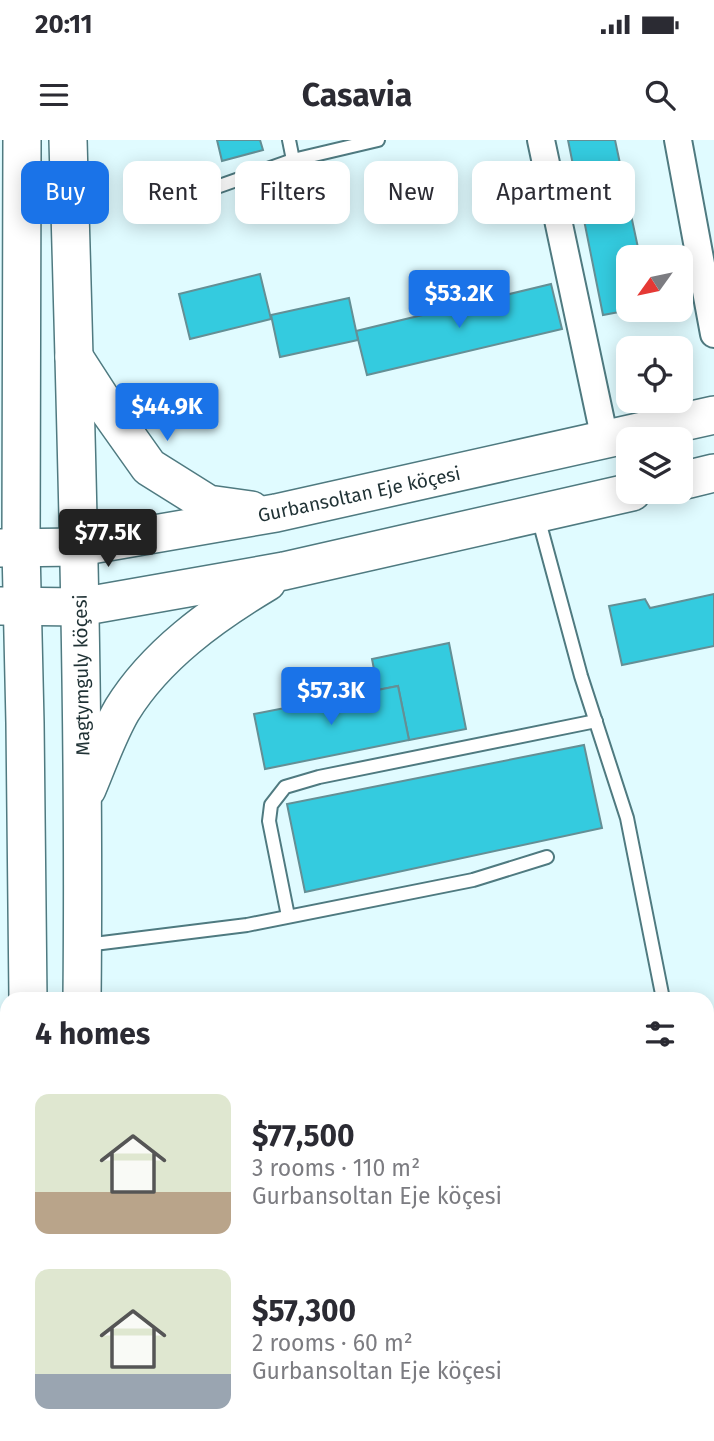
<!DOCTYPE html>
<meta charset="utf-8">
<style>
body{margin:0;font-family:"Fira Sans",sans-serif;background:#f2f2f3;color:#2b2b33;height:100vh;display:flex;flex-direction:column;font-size:26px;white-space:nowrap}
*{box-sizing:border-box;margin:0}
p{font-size:23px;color:#7c7c81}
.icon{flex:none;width:38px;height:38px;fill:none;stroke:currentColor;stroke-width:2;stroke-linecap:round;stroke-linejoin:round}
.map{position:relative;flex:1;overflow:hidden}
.panel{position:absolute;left:0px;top:852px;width:714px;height:450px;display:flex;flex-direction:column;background:#fff;border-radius:21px 21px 0 0;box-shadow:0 4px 18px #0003}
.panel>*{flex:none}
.guide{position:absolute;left:21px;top:21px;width:672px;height:63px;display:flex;gap:14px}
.needle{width:46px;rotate:237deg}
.fabs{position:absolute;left:616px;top:105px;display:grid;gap:14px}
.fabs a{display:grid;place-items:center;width:77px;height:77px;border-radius:14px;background:#fff;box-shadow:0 4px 18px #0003;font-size:35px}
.price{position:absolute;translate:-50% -60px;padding:0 16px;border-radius:7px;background:#1a73e8;color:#fff;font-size:23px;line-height:46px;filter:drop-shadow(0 2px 4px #0008)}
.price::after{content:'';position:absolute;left:50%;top:42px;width:21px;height:16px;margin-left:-10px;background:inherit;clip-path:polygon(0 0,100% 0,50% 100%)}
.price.on{background:#222;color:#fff}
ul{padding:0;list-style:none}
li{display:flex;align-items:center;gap:21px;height:175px;padding:0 35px}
li span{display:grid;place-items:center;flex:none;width:196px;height:140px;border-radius:14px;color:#555}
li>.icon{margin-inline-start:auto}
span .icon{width:84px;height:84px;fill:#fffc;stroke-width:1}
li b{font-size:30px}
h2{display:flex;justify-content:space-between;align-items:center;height:84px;padding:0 35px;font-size:30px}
.chip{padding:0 24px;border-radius:14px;background:#fff;box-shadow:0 4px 18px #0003;font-size:24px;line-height:63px}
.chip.on{background:#1a73e8;color:#fff}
.status{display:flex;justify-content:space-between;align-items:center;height:49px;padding:0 35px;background:#fff;direction:ltr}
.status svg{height:19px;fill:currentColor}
header{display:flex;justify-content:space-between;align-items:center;height:91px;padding:0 35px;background:#fff;font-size:32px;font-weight:700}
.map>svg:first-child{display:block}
.building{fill:#34cbdf;stroke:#648f95;stroke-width:2}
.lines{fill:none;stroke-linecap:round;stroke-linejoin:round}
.service-casing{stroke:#4f7a80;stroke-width:16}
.minor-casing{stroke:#4f7a80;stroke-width:30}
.secondary-casing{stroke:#4f7a80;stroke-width:40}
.service{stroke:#fff;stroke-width:12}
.minor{stroke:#fff;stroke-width:26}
.secondary{stroke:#fff;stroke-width:37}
.labels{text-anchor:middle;stroke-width:6;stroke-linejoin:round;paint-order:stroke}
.street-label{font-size:19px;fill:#1f3134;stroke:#fff}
</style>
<div class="status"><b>20:11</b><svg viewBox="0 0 49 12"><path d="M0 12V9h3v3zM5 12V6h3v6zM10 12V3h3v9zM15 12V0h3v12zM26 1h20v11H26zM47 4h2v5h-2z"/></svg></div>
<header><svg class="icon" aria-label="menu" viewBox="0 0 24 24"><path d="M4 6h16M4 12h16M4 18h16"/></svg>Casavia<svg class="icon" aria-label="search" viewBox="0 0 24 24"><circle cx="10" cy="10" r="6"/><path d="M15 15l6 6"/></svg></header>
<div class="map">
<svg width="714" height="1301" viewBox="0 0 714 1301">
<rect width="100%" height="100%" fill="#e0fbff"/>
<!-- building -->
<g class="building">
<polygon points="217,0 260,0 263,10 222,21"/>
<polygon points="568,0 615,0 640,117 628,117 630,170 603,175"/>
<polygon points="260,134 271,179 190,199 179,154"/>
<polygon points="551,144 562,189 367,235 356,191"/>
<polygon points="349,158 358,200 280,217 271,175"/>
<polygon points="714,454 714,506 622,525 609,466 645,459 650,468"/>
<polygon points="449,503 466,589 409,600 398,546 378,550 372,519"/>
<polygon points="398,546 409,600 265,629 254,574"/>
<polygon points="584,605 602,688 305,752 287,664"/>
<rect x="224" y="1295" width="275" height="6"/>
</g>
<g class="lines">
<defs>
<g id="service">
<polyline points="289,0 293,20"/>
<polyline points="194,55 293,20 378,0"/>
<polyline points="538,377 581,536 627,678 663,859"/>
<polyline points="288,776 269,681 271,665 285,647 319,637 596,581"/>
<polyline points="86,805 247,785 473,740 547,717"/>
<polyline points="707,1031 714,1029"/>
<polyline points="167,1295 168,1301"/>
<polyline points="548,1301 548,1295"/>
</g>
<g id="minor">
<polyline points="541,0 605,300"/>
<polyline points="678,0 714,194"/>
</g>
<g id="secondary">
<polyline points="22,0 21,408 25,583 28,859"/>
<path d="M68 0C76 286 85 573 82 859"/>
<polyline points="74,217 105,265 149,327 208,364 251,370"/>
<polyline points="681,341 714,333"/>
<polyline points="0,408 79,407 276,373 714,275"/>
<polyline points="0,466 80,467 284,431 632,352"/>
<path d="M87 649C98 623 108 594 122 570 156 515 212 475 267 442"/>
<polyline points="30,1295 30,1301"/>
<polyline points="80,1295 80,1301"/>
</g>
</defs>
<!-- service casing -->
<use href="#service" class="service-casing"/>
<!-- minor casing -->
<use href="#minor" class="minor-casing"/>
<!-- secondary casing -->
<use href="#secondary" class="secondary-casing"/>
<!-- service -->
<use href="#service" class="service"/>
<!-- minor -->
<use href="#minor" class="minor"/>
<!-- secondary -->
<use href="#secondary" class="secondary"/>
</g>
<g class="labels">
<!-- street labels -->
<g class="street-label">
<text transform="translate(359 354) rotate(-12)" y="7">Gurbansoltan Eje köçesi</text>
<text transform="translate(81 535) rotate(-91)" y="7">Magtymguly köçesi</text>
</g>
</g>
</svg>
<div class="fabs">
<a><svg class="needle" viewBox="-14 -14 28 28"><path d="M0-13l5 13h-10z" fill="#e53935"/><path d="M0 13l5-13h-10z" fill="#7c7c81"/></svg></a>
<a><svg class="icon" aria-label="locate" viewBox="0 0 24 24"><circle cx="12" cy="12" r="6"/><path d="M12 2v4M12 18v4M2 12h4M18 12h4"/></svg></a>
<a><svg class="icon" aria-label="layers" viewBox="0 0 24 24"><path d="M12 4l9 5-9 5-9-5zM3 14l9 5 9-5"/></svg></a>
</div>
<b class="price" style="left:459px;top:190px">$53.2K</b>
<b class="price" style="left:167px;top:303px">$44.9K</b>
<b class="price on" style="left:108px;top:429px">$77.5K</b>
<b class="price" style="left:331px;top:587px">$57.3K</b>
<div class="guide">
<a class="chip on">Buy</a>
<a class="chip">Rent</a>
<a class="chip">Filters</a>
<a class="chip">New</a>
<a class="chip">Apartment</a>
</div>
<section class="panel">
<h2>4 homes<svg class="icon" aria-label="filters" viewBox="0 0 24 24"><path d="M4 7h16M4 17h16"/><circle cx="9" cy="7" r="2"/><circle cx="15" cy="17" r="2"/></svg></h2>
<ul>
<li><span style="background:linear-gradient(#dfe7d0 70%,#b9a48a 0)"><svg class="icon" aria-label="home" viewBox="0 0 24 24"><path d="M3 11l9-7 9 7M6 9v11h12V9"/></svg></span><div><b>$77,500</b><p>3 rooms · 110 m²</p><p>Gurbansoltan Eje köçesi</p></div></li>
<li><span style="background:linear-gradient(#dfe7d0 75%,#9aa5b1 0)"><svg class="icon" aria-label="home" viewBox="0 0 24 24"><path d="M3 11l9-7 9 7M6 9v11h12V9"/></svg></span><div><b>$57,300</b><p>2 rooms · 60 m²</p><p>Gurbansoltan Eje köçesi</p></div></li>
</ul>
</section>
</div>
